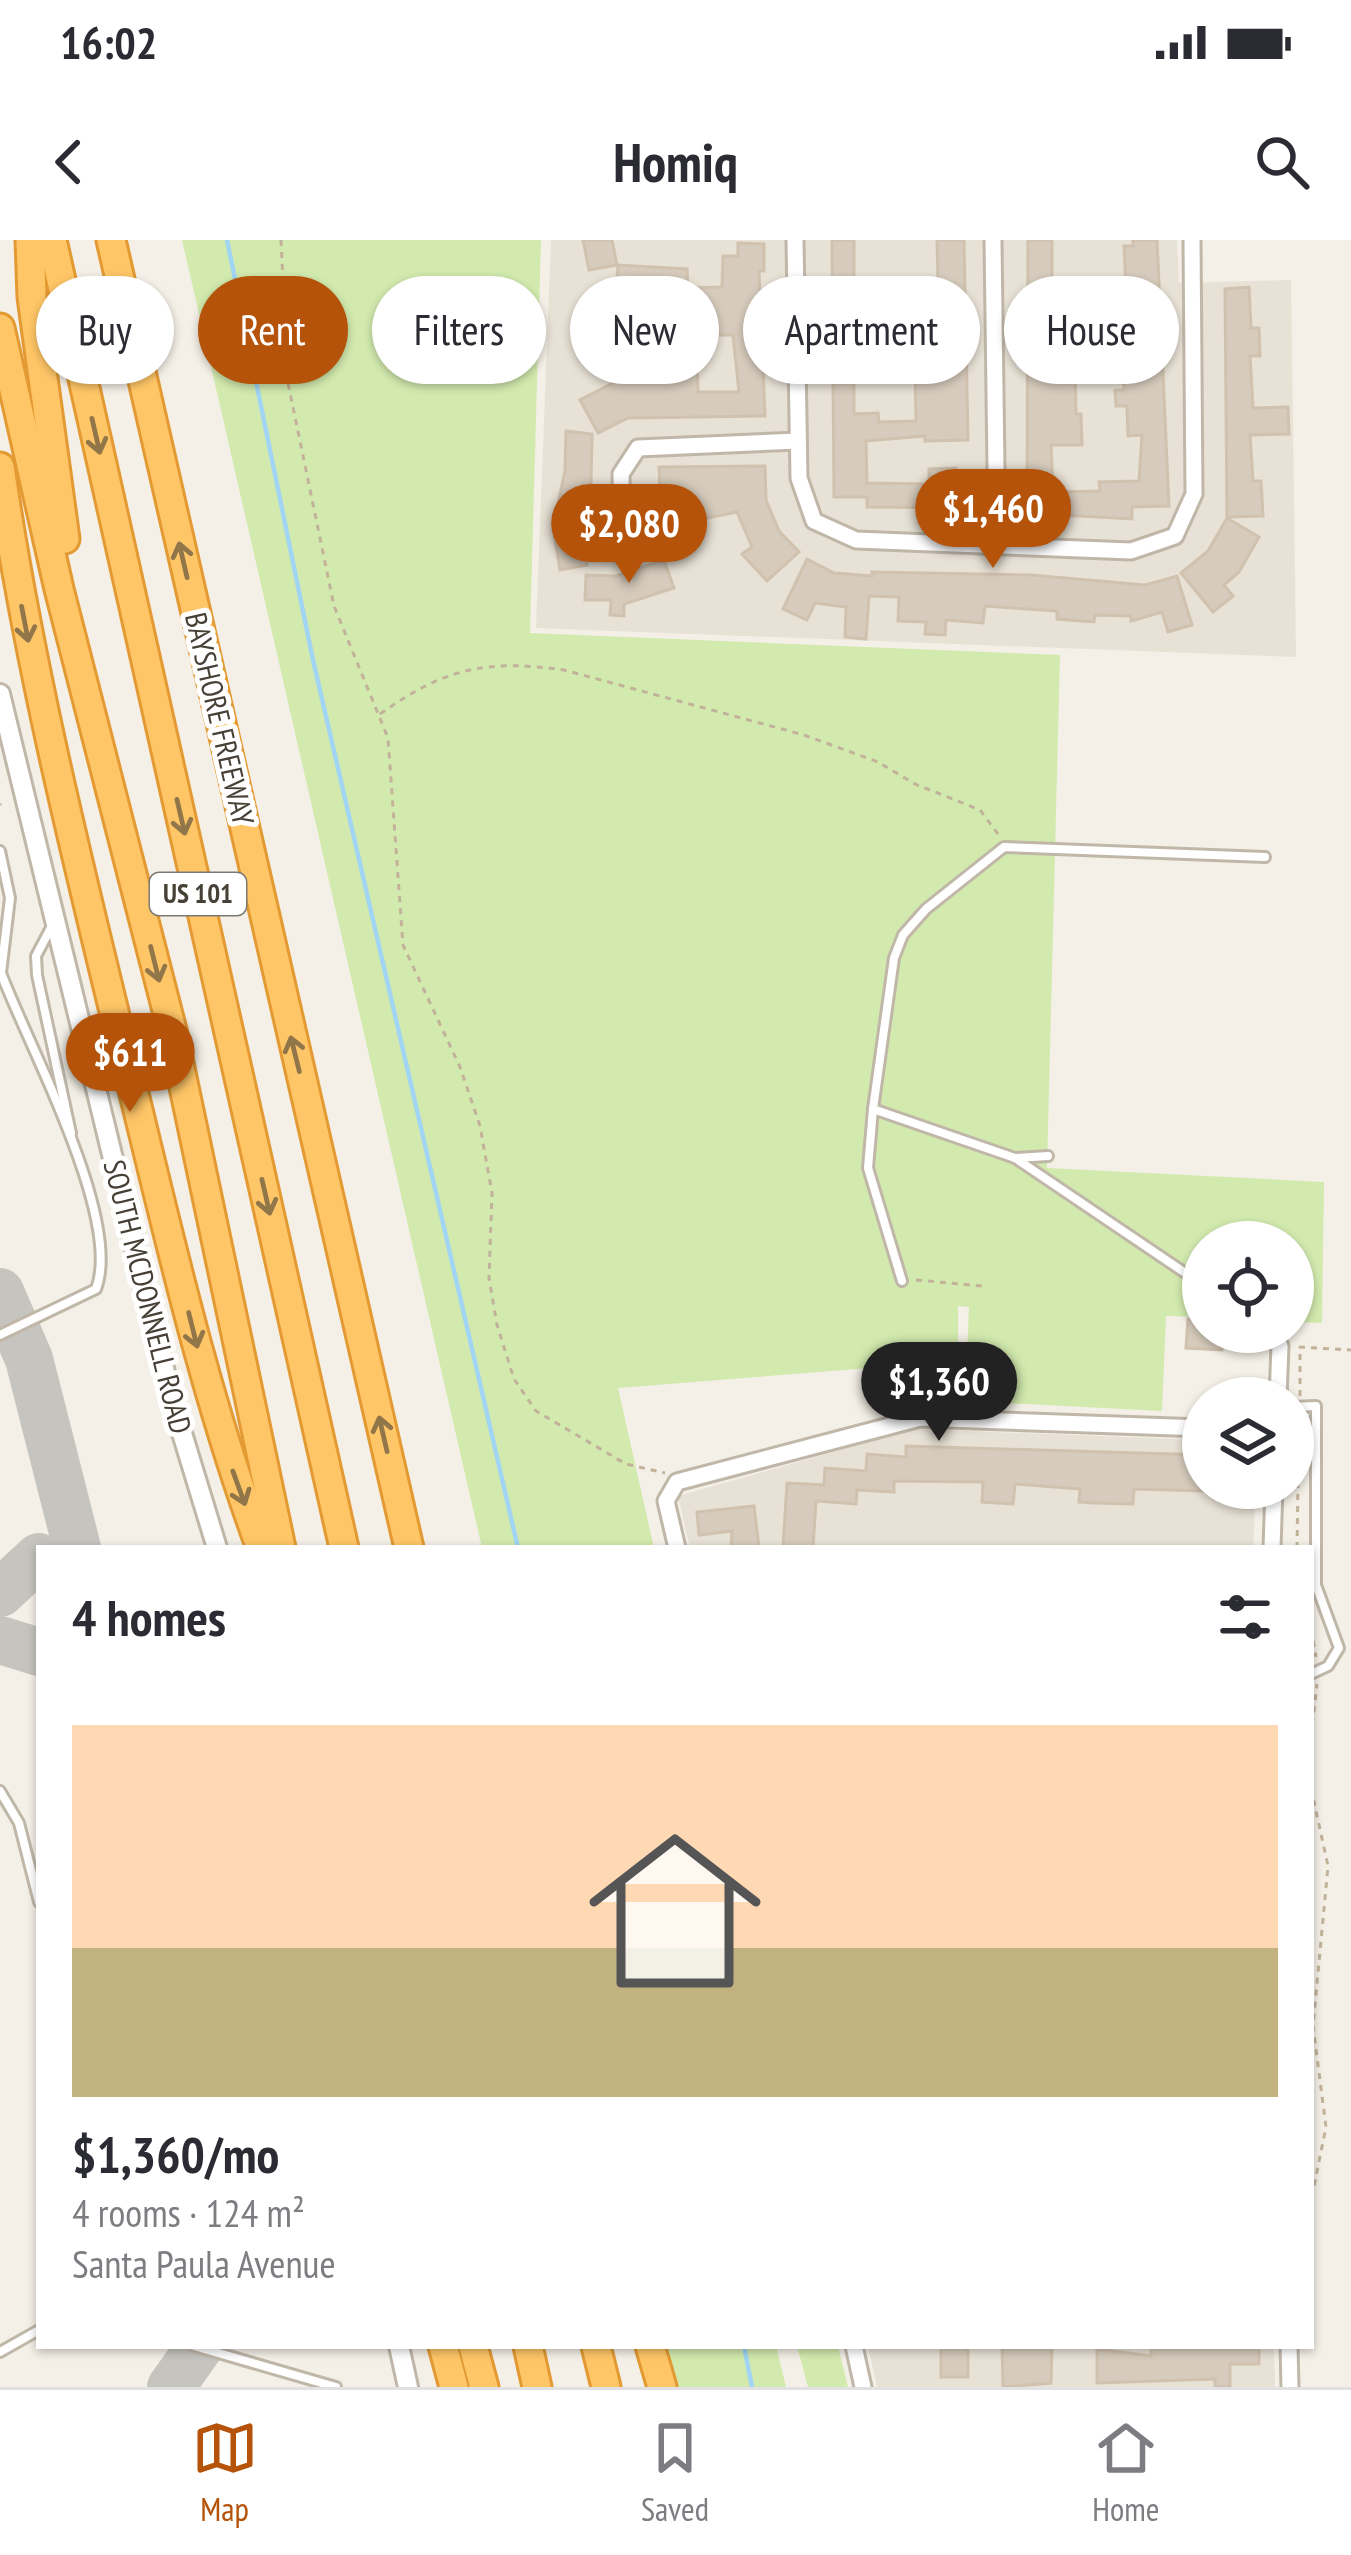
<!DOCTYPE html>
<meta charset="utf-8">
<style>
body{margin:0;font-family:"PT Sans Narrow",sans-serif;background:#f2f2f3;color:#2b2b33;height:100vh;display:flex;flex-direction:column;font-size:45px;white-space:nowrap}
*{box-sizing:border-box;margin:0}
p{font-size:39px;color:#7c7c81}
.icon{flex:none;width:66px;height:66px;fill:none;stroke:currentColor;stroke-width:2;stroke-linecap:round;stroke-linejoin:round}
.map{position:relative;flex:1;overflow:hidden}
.panel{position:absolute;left:36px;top:1305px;width:1278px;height:804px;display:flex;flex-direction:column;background:#fff;border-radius:0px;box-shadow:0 3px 9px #0004}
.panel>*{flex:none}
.top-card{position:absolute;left:36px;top:36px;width:1281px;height:108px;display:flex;gap:24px}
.fabs{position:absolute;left:1182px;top:981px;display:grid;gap:24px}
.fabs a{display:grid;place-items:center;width:132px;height:132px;border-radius:50%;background:#fff;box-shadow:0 3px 9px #0004;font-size:60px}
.price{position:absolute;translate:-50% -102px;padding:0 27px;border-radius:42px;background:#b45309;color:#fff;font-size:39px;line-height:78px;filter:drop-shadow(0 3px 6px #0008)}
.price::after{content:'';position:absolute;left:50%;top:72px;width:36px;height:27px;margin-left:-18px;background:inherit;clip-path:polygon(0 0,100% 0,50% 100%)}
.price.selected{background:#222;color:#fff}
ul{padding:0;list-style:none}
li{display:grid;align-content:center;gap:24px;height:636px;padding:0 36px}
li+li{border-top:3px solid #e1e1e2}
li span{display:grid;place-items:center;height:372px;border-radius:0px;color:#555}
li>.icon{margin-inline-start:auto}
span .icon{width:216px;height:216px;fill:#fffc;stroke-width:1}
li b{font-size:51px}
h2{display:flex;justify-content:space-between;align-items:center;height:144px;padding:0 36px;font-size:51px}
.chip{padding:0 42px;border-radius:54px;background:#fff;box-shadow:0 3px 9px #0004;font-size:42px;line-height:108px}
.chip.selected{background:#b45309;color:#fff}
.status{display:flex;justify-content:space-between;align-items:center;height:84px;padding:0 60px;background:#fff;direction:ltr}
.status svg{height:33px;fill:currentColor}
header{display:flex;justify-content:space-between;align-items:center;height:156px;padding:0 36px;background:#fff;font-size:54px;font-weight:700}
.tabs{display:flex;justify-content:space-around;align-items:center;height:168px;border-top:3px solid #e1e1e2;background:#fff;font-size:33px;color:#7c7c81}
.tabs a{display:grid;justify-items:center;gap:6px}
.tabs .selected{color:#b45309}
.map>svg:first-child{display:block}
.residential{fill:#e8e1d5}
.green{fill:#d2eaae}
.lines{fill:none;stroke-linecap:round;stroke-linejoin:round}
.stream{stroke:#a1d5f3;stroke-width:4.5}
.taxiway{stroke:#c6c4bf;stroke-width:48}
.building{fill:#d6cbbc;stroke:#d1c2af;stroke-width:3;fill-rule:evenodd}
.service-casing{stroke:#c0b7a9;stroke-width:14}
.minor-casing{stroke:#c0b7a9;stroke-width:21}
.tertiary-casing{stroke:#c0b7a9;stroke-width:24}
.motorway-casing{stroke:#e39a33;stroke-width:33}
.path{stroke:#c2b29a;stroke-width:3;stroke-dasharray:6 6;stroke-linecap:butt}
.service{stroke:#fff;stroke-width:8}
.minor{stroke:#fff;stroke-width:15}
.tertiary{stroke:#fff;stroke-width:18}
.motorway{stroke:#ffc667;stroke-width:27}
.oneway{stroke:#91764a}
.labels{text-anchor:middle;stroke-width:10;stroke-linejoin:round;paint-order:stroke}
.shield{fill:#fff;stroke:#7e7972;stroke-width:3}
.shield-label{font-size:27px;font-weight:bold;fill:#474036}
.street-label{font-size:30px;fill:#474036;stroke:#fff}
</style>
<div class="status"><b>16:02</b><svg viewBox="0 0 49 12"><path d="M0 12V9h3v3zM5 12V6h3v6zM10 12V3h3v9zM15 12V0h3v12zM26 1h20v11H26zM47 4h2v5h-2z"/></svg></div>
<header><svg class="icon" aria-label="back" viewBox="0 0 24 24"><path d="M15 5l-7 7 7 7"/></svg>Homiq<svg class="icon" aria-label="search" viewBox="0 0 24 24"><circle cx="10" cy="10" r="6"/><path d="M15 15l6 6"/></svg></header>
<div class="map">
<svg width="1351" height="2147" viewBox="0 0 1351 2147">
<rect width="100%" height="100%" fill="#f4f0e7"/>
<!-- residential -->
<g class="residential">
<polygon points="551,0 1177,0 1179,43 1291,40 1296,417 536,388"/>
<polygon points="915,1189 1203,1200 1203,1248 1256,1248 1253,1308 690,1308 678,1256"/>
<polygon points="868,2106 1274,2106 1275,2147 877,2147"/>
</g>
<!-- green -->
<g class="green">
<polygon points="182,0 541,0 530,393 1060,415 1047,928 1324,942 1322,1083 1293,1082 1293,1002 1203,1002 1203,1077 1166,1076 1162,1171 965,1161 969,1067 958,1066 958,1121 618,1148 654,1308 482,1308"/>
<polygon points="657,2106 776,2106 786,2147 665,2147"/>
<polygon points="797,2106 838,2106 848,2147 808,2147"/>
</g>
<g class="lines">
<!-- stream -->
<g class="stream">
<polyline points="227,0 313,420 518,1308"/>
<polyline points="744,2106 752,2147"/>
</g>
<!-- taxiway -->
<g class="taxiway">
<polyline points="0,1052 29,1119 77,1308"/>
<polyline points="0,1353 39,1317"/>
<polyline points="0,1400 39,1412"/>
<polyline points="171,2147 200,2106"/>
</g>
</g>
<!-- building -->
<g class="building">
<polygon points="583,0 612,0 617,25 589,30"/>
<polygon points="832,0 854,0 854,55 873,55 874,82 854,82 854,174 878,173 879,182 916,181 915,132 941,131 940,104 902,104 902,86 939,85 937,0 964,0 968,200 925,201 925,196 866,201 867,243 929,244 929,229 956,228 956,245 969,245 969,268 867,267 867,257 834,257"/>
<path d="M1028 0H1052V47L1075 49 1126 46 1124 6H1133V0H1157L1169 266 1132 267V279L1027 273ZM1127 63 1128 91H1121L1124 150H1115L1116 166H1127L1128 196 1142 195 1139 241 1099 242 1100 251 1053 252 1051 205H1082L1081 174H1076L1075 123H1080L1076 65Z"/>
<polygon points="738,3 764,4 764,31 759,31 765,176 628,178 598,193 580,160 619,140 664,139 663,126 672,124 697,123 698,152 739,152 733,95 703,95 703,82 662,83 662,57 616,53 618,25 687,29 688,48 722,47 723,16 738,16"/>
<polygon points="1249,47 1251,88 1259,88 1260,116 1250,116 1253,168 1288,167 1289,194 1250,195 1253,241 1261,241 1263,276 1227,277 1225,49"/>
<polygon points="566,191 592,194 591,245 581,292 587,325 560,330 553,287 565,231"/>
<polygon points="765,226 766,260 779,291 799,312 767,341 742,314 752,307 737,272 692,281 693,310 663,310 659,227"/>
<polygon points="1227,278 1259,297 1239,332 1224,345 1233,356 1213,372 1181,333 1208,311"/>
<polygon points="807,319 834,333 872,336 872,332 1031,335 1145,345 1177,336 1192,385 1168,392 1162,372 1131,381 1131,376 1095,375 1094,382 1057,379 1057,371 985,366 983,383 946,380 945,395 925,394 926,382 898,381 899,357 869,356 866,399 845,397 846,367 815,363 807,380 783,369"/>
<polygon points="664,320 674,348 624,364 624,376 610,375 611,360 585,360 586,335 616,336"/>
<polygon points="1188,1079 1203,1080 1203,1092 1223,1092 1222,1110 1186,1108"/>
<polygon points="906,1206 1203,1215 1203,1251 1134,1249 1133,1264 1094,1263 1079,1262 1080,1249 1015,1244 1013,1264 982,1262 983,1242 894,1241 894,1252 857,1250 856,1264 816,1261 813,1308 783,1308 787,1243 824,1245 825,1228 866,1231 867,1214 906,1217"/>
<polygon points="754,1266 759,1308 731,1308 732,1291 699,1295 697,1272"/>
<rect x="941" y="2106" width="27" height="31"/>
<polygon points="1002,2106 1052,2106 1051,2143 1003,2147"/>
<polygon points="1151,2106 1259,2106 1259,2124 1230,2124 1230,2147 1215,2147 1215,2139 1097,2143 1097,2109 1151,2116"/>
</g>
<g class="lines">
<defs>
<g id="service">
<polyline points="0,611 10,658 1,733"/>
<polyline points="54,682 36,716 37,735 71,893"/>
<polyline points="873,869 868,928 902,1041"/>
<polyline points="1048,916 1015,918 1203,1045"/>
<polyline points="1015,918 873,869 894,718 903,695 926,669 1004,607 1265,617"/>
<path d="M0 1095 96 1049C123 979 28 805 1 733"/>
<polyline points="1293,1167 1316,1166 1316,1345 1339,1408 1328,1426 1311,1434"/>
<polyline points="0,1551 19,1583 39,1662"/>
<polyline points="194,2106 336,2147"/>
<polyline points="0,2112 39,2090"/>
</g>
<g id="minor">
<polyline points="795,0 799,238 814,281 856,300 1131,311 1175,296 1194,254 1192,0"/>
<polyline points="993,0 997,306"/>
<polyline points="622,292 621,234 638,208 798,201"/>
<polyline points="1278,1158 1280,1106"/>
<polyline points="677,1308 666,1261 677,1242 920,1178 1203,1188"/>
<polyline points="1272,1308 1274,1248"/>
<polyline points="854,2106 863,2147"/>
<polyline points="1289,2106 1290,2147"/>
</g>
<g id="tertiary">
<polyline points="0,454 171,1157 217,1308"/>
<polyline points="399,2106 408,2147"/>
</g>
<g id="motorway">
<polyline points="30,0 32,57 65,299"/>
<polyline points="52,0 344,1308"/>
<polyline points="111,0 409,1308"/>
<polyline points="0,88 59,349 172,790 281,1308"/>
<path d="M0 227C29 429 79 627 127 825 167 988 203 1151 261 1308"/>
<polyline points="443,2106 454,2147"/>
<polyline points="473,2106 484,2147"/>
<polyline points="528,2106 537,2147"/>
<polyline points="596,2106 606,2147"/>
<polyline points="650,2106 662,2147"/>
</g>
</defs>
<!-- service casing -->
<use href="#service" class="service-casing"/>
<!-- minor casing -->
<use href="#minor" class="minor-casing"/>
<!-- tertiary casing -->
<use href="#tertiary" class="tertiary-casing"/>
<!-- motorway casing -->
<use href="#motorway" class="motorway-casing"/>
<!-- path -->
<g class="path">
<polyline points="281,0 288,143 334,366 388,498 403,705 460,827 480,886 492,953 489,1038 497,1085 514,1139 536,1171 626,1224 665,1233"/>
<path d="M380 474C445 428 486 419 564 430L804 495 878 522 915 544 980 570 998 594"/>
<polyline points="0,564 1,565"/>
<polyline points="916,1040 982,1046"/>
<polyline points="1299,1107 1351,1110"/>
<polyline points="1300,1156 1300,1107"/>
<polyline points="1297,1308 1299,1178"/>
<polyline points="1311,1389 1316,1417"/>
<polyline points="1311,1496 1317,1444"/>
<polyline points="1311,1548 1328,1626 1313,1786 1326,1887 1311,1961"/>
<polyline points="1311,1995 1311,2036"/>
</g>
<!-- service -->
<use href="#service" class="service"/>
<!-- minor -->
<use href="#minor" class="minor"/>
<!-- tertiary -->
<use href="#tertiary" class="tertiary"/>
<!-- motorway -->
<use href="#motorway" class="motorway"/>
</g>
<!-- one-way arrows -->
<defs><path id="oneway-shaft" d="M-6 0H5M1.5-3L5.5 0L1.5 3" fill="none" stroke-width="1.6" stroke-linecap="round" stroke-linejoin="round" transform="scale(3)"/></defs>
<g class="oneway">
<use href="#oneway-shaft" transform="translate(96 196) rotate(77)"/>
<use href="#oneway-shaft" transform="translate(183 320) rotate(-103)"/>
<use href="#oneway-shaft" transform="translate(25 384) rotate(79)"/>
<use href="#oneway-shaft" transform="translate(181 577) rotate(77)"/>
<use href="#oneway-shaft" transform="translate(155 724) rotate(76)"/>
<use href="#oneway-shaft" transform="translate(295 814) rotate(-104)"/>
<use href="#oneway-shaft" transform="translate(266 957) rotate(77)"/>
<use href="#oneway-shaft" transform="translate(193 1090) rotate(76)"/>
<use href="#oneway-shaft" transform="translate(383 1194) rotate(-103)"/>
<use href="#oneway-shaft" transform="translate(239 1248) rotate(70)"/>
</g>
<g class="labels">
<!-- shield labels -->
<rect class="shield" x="150" y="633" width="96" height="42" rx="9"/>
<g class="shield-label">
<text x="198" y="663">US 101</text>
</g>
<!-- street labels -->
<g class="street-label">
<text transform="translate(219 479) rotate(77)" y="10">BAYSHORE FREEWAY</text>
<text transform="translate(147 1057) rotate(76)" y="10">SOUTH MCDONNELL ROAD</text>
</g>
</g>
</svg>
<div class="fabs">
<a><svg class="icon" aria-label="locate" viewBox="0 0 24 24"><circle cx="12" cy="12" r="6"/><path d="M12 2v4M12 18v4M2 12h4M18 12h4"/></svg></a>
<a><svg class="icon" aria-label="layers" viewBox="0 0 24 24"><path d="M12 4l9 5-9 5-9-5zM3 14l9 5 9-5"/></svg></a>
</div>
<b class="price" style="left:993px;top:331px">$1,460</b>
<b class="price" style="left:629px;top:346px">$2,080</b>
<b class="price" style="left:130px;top:875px">$611</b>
<b class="price selected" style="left:939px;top:1204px">$1,360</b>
<div class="top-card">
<a class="chip">Buy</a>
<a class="chip selected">Rent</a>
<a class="chip">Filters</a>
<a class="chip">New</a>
<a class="chip">Apartment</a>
<a class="chip">House</a>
</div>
<section class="panel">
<h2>4 homes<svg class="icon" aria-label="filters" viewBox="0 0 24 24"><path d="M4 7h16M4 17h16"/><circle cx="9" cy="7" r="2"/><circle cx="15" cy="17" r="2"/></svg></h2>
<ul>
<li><span style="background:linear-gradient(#ffd9b3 60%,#c2b280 0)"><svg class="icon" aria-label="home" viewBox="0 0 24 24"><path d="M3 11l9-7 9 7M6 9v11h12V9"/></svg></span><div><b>$1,360/mo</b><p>4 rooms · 124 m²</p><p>Santa Paula Avenue</p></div></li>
</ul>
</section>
</div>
<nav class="tabs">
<a class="selected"><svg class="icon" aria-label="map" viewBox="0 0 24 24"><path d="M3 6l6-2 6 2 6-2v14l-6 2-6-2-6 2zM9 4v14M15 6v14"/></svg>Map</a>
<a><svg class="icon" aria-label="saved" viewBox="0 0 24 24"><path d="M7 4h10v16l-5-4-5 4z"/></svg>Saved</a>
<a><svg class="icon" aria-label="home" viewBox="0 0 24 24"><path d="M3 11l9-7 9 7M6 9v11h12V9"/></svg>Home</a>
</nav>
